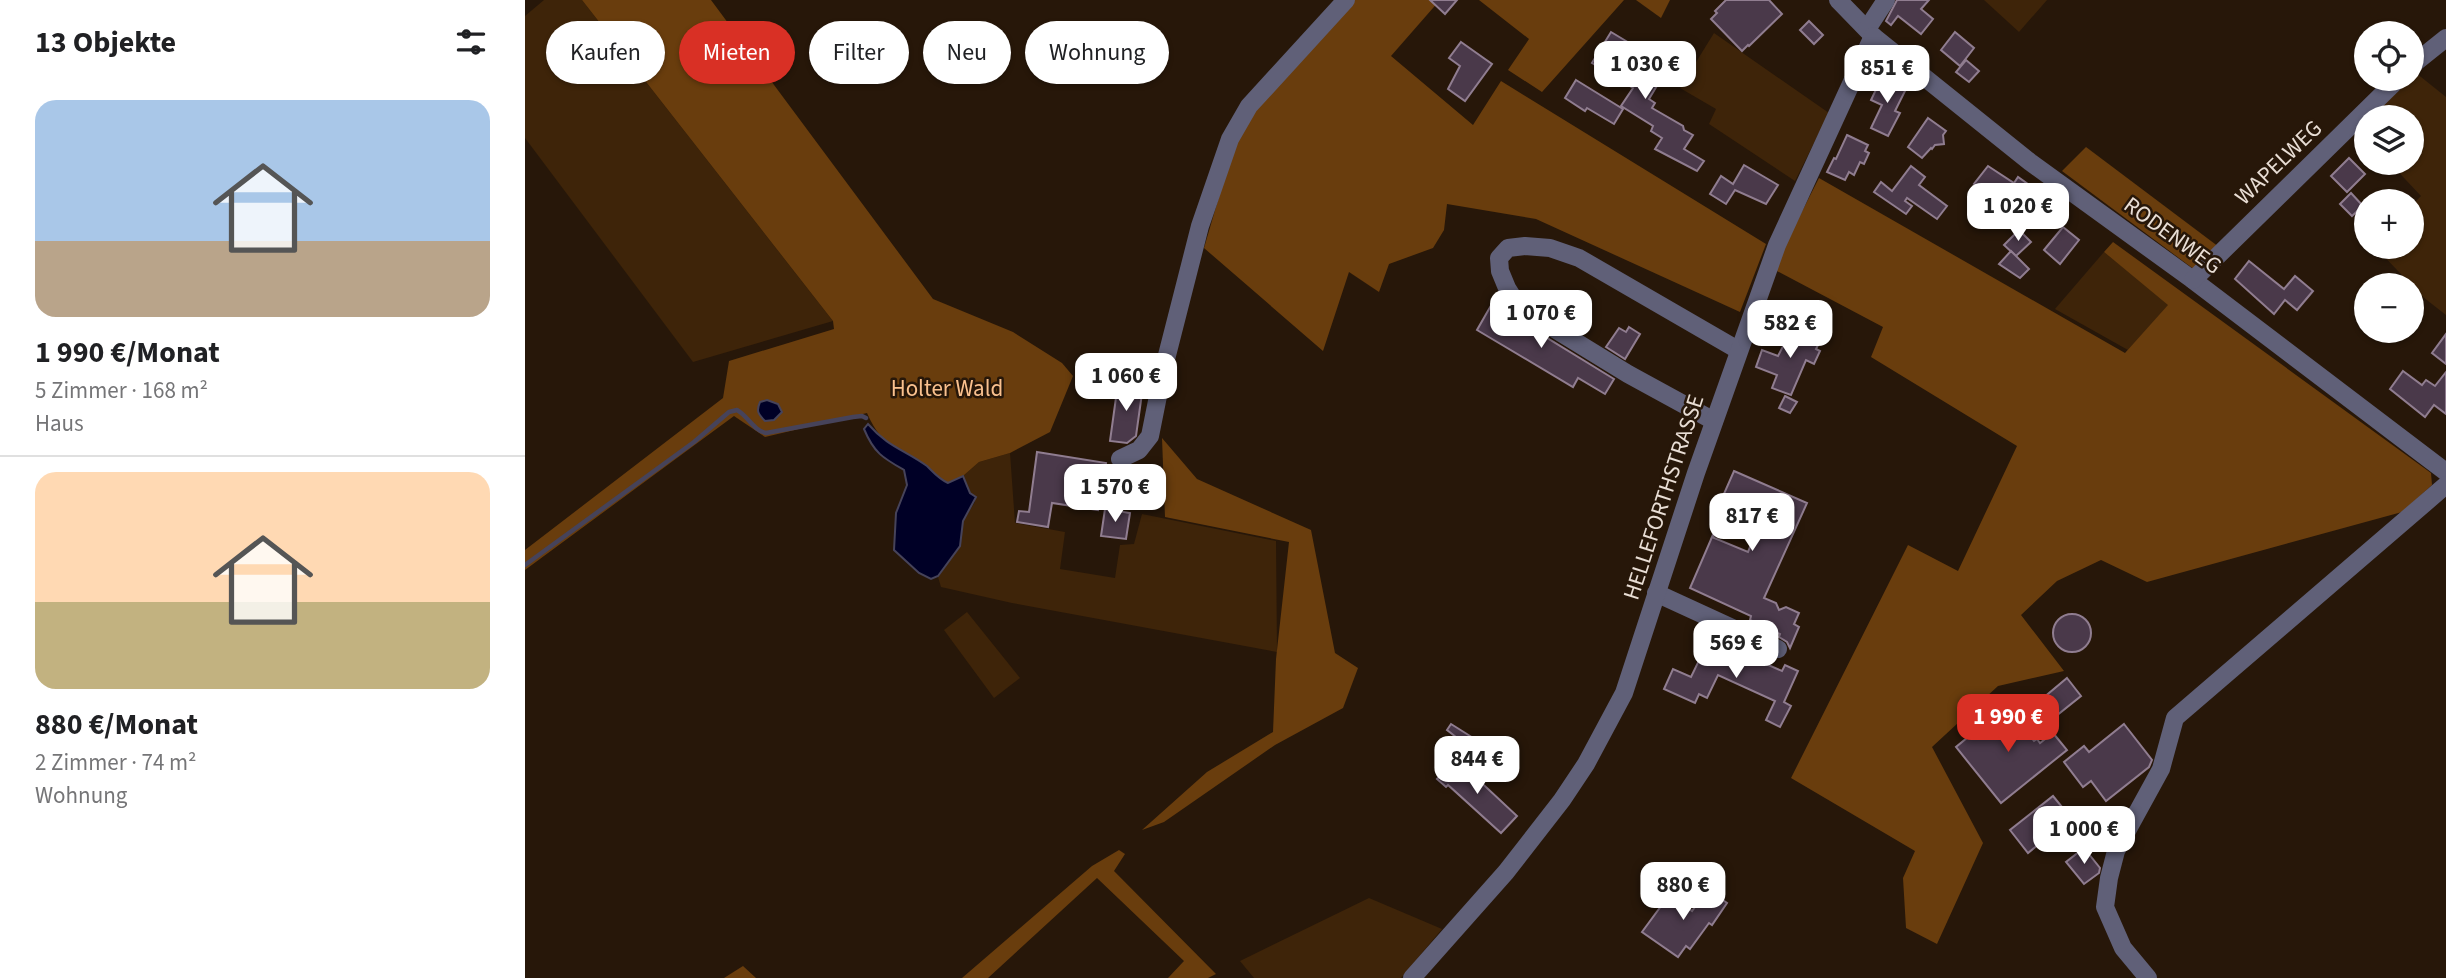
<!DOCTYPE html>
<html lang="de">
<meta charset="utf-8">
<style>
body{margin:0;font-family:"Source Sans 3",sans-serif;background:#f2f2f2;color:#202124;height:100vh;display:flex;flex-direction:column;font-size:26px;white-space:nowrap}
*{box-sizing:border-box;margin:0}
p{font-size:23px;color:#757577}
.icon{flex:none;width:38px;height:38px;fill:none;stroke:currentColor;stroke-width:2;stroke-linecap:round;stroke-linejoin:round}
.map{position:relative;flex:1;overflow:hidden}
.panel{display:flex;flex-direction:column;background:#fff;width:525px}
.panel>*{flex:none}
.guide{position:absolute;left:21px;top:21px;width:665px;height:63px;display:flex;gap:14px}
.controls{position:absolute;left:1829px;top:21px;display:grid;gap:14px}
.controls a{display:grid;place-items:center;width:70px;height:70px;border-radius:50%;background:#fff;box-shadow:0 2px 5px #0004;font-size:35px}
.price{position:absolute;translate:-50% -60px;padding:0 16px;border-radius:14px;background:#fff;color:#222;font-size:23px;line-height:46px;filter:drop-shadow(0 2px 4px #0008)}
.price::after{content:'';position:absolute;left:50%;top:42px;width:21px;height:16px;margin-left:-10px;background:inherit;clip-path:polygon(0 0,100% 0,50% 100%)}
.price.active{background:#d93025;color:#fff}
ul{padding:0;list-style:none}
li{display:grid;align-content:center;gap:14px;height:371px;padding:0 35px}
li+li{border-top:2px solid #e0e0e0}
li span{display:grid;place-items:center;height:217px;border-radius:21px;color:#555}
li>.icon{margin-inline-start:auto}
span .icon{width:126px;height:126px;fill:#fffc;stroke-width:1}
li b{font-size:30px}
h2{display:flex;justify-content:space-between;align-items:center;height:84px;padding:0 35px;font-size:30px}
.tag{padding:0 24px;border-radius:32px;background:#fff;box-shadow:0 2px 5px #0004;font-size:24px;line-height:63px}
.tag.active{background:#d93025;color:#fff}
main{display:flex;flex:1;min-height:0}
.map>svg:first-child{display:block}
.green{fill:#3e2409}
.forest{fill:#693d0d}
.water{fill:#000026;stroke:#46435a;stroke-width:2}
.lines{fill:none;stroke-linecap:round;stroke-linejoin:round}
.stream{stroke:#46435a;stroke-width:4.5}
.building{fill:#4a394a;stroke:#907d90;stroke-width:2}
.minor{stroke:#606078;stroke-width:18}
.labels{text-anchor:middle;stroke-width:5;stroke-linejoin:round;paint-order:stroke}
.street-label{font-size:23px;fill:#e9ded5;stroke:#271709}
.park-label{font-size:23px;fill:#fac18e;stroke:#271709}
</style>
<main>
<section class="panel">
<h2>13 Objekte<svg class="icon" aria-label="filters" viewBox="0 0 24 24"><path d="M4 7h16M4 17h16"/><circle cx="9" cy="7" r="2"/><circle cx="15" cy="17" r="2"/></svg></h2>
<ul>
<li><span style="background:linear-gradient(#a9c7e8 65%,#b9a48a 0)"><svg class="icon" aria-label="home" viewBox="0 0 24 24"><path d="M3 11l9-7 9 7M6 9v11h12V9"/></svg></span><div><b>1 990 €/Monat</b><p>5 Zimmer · 168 m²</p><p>Haus</p></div></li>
<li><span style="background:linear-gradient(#ffd9b3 60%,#c2b280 0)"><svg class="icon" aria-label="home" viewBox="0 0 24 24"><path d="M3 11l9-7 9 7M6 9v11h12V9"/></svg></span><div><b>880 €/Monat</b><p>2 Zimmer · 74 m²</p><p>Wohnung</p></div></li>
</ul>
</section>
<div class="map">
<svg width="1921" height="978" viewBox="0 0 1921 978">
<rect width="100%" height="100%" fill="#271709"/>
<!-- green -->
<g class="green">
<polygon points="19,0 57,0 308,321 168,362 0,138 0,16"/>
<polygon points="1459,0 1522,0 1494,32"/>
<polygon points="1189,33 1304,113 1270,181 1184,124 1191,109 1155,88"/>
<polygon points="1891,73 1921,97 1921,315 1898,297 1850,247 1886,247 1887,205 1896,196 1865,163 1886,163 1886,117 1846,117"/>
<polygon points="1579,252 1644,305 1603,350 1530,309"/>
<polygon points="485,453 490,523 540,532 535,569 590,578 595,545 609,544 617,514 751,541 752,652 487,603 416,587 413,577 435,546 438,521 450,502 438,476 454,462"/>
<polygon points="442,612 495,678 469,698 419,630"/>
<polygon points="844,898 917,929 876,978 729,978 715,961"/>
</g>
<!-- forest -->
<g class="forest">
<path d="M57 0H186L408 299 488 332 537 363 548 376 525 432 485 453 454 462 438 476 423 483C414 479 410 473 402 467 374 444 359 452 342 413L240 437 209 416 0 570V550L198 398 204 361 309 329 308 321Z"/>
<polygon points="827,0 915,0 866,56 948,125 976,81 1241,244 1215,312 1011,219 922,204 919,230 908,248 864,264 854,292 824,272 798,351 679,248 710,142 727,108"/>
<polygon points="954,0 1099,0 1017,92 983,70 1004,39"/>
<polygon points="1111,0 1145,0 1136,18"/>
<polygon points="1561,147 1694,247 1670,270 1537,171"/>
<polygon points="1294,178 1600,353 1643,305 1579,252 1588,242 1906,473 1907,485 1877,512 1622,582 1576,560 1532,581 1496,615 1539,671 1473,686 1407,747 1458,843 1412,944 1381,928 1378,878 1390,851 1266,778 1383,545 1433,571 1492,446 1346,357 1358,327 1250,270 1259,247"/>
<polygon points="637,438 672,479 786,530 810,653 833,668 818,708 750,745 639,822 617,830 682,772 748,732 751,659 764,542 640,517"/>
<polygon points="594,850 600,854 589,871 691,974 683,978 643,978 659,961 572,878 463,978 437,978 567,866"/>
<polygon points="218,966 231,978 199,978"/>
</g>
<!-- water -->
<g class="water">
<path d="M242 400 253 404 257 412 249 420 240 421C233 414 231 411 235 402Z"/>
<path d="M343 424C363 447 380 450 402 466 409 473 414 479 423 483L438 476 445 493 451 497 438 521 435 546 413 576 406 579 394 573 369 550 371 513 382 485 379 470C358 458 349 453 339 429Z"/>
</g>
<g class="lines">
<!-- stream -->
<path class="stream" d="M0 565 169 442 204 412 212 410C223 416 228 430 241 433L328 417 337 416 341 418"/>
</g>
<!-- building -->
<g class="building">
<polygon points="905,0 932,0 920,14"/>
<polygon points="1201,0 1244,0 1257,14 1224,46 1223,45 1217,51 1186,19 1192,13 1190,11"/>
<polygon points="1372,0 1404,0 1396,9 1408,19 1396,34 1373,16 1366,25 1361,21"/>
<polygon points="1284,21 1298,35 1289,44 1275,30"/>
<polygon points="1086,32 1111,47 1101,64 1133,84 1124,99 1130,103 1127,108 1158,126 1159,130 1168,135 1159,149 1179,161 1172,171 1130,149 1137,138 1126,131 1128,126 1096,106 1108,88 1067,63"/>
<polygon points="1430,32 1449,48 1435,66 1416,50"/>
<polygon points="936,42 967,64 940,101 923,89 935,66 924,58"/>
<polygon points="1441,60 1454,71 1444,82 1431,72"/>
<polygon points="1357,77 1381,89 1370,111 1375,113 1363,136 1346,128 1357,105 1346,100"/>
<polygon points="1051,80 1098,109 1089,124 1062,108 1060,111 1040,98"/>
<polygon points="1403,118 1421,131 1418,135 1419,144 1410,145 1407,149 1406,148 1397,158 1383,147"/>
<polygon points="1322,135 1343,145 1340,151 1344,153 1339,164 1335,162 1329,175 1324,172 1320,180 1302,172 1309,158 1311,159"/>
<polygon points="1824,158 1840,174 1822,192 1806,176"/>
<polygon points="1219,165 1253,185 1241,204 1210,190 1201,204 1185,194 1196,176 1208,184"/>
<polygon points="1386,166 1400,177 1394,185 1422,206 1412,219 1382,198 1380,201 1387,206 1381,214 1349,192 1356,182 1367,191"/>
<polygon points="1463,166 1489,183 1493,177 1507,187 1501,195 1509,201 1501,212 1480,195 1475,202 1469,202 1449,184"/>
<polygon points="1826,193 1838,206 1827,216 1815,204"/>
<polygon points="1538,227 1554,240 1535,264 1519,250"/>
<polygon points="1494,230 1506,242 1491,256 1479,245"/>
<polygon points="1486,251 1504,269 1495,278 1474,264"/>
<polygon points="1724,261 1759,289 1770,276 1788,291 1772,310 1760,300 1749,314 1710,279"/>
<polygon points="968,302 983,310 988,317 1089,379 1080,394 1053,378 1048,387 952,330"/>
<polygon points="1104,327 1115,334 1100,359 1081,347 1094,328 1101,332"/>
<polygon points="1268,327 1295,341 1291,349 1295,351 1289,364 1281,360 1266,395 1247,388 1252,375 1231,367 1237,350 1253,356"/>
<polygon points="1921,334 1921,364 1907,353"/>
<polygon points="1878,371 1897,385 1901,380 1910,386 1921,372 1921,414 1909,405 1900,417 1865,389"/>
<polygon points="593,383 618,386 611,436 602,443 585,441"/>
<polygon points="1260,396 1272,402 1265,413 1254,408"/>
<polygon points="512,452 581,463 573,510 527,503 523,527 492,522 494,511 504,512"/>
<polygon points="1209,471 1282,503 1239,598 1251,603 1254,610 1261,607 1274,613 1269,624 1274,627 1265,648 1262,642 1254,637 1255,634 1225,620 1226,616 1165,588 1187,537 1223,552 1232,530 1208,519 1205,527 1187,537 1197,515 1191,512"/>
<polygon points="580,509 605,513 601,539 576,536"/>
<circle cx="1547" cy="633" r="19"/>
<polygon points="1182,644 1220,662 1223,656 1257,671 1260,665 1273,671 1259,702 1266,706 1255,727 1241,720 1250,701 1193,675 1182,698 1174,694 1170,703 1139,689 1148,669 1166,677"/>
<polygon points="1542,678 1556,696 1531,716 1517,699"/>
<polygon points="1481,706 1509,741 1512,739 1515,743 1528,733 1542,750 1476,803 1431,747"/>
<polygon points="926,724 980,758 979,760 988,766 981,776 922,730"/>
<polygon points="1599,724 1627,760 1624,767 1581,801 1566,781 1558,787 1539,762 1559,746 1564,752"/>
<polygon points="931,759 992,816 976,833 923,785 921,787 912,779"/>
<polygon points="1528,796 1546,818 1503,853 1485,830"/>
<polygon points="1559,848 1575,868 1574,873 1559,884 1541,862"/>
<polygon points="1183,889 1202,903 1187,925 1184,923 1165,949 1161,946 1153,957 1117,932 1145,894 1167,911"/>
</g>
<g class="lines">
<!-- minor -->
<g class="minor">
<polyline points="1313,0 1348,36 1505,162 1668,280 1921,472"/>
<polyline points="1342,29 1361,0"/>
<polyline points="1886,66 1921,38"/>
<polyline points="1668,280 1873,79"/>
<polyline points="1189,421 1103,374 994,307 982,288 975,271 974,258 983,248 1000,246 1025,248 1054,258 1213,350"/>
<polyline points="595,459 614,450 625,436 638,371 675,226 705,139 724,106 821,0"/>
<polyline points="1131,593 1253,649"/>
<polyline points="887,978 981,872 1037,800 1061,764 1099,693 1171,473 1252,245 1348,36"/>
<polyline points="1623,978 1598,948 1580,907 1584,878 1591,851 1636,769 1650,718 1921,485"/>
</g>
</g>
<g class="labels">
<!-- street labels -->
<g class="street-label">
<text transform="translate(1753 162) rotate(-44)" y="8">WAPELWEG</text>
<text transform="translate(1648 235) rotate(36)" y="8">RODENWEG</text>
<text transform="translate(1138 497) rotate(-72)" y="8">HELLEFORTHSTRASSE</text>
</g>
<!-- park labels -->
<g class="park-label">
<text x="422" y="396">Holter Wald</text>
</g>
</g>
</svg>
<div class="controls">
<a><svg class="icon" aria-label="locate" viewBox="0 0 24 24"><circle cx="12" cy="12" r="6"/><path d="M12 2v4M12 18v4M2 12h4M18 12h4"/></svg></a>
<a><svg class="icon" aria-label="layers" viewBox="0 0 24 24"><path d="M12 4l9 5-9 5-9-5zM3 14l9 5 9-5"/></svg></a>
<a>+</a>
<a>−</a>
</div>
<b class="price" style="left:1120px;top:101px">1 030 €</b>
<b class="price" style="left:1362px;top:105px">851 €</b>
<b class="price" style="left:1493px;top:243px">1 020 €</b>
<b class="price" style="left:1016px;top:350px">1 070 €</b>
<b class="price" style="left:1265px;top:360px">582 €</b>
<b class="price" style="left:601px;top:413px">1 060 €</b>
<b class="price" style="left:590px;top:524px">1 570 €</b>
<b class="price" style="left:1227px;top:553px">817 €</b>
<b class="price" style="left:1211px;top:680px">569 €</b>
<b class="price active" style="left:1483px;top:754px">1 990 €</b>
<b class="price" style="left:952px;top:796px">844 €</b>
<b class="price" style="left:1559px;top:866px">1 000 €</b>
<b class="price" style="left:1158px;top:922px">880 €</b>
<div class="guide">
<a class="tag">Kaufen</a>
<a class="tag active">Mieten</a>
<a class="tag">Filter</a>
<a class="tag">Neu</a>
<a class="tag">Wohnung</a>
</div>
</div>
</main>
